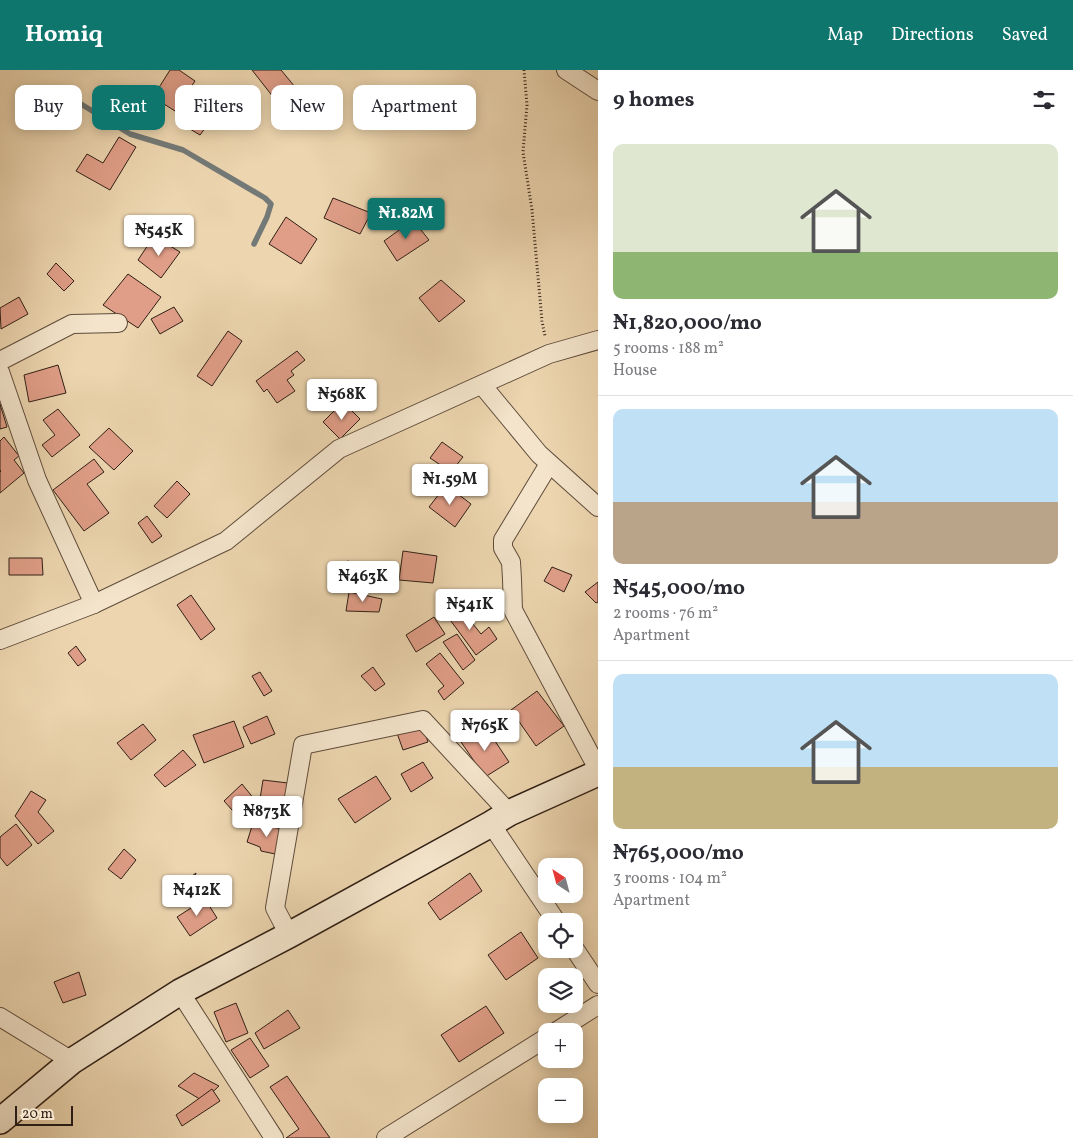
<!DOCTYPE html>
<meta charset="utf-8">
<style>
body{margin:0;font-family:Vollkorn,serif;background:#f7f7f7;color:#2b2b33;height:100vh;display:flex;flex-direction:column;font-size:19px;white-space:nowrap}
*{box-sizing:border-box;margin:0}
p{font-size:16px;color:#7c7c81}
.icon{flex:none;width:28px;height:28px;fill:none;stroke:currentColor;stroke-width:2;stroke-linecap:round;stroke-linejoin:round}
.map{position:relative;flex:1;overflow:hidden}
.sheet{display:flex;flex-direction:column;background:#fff;width:475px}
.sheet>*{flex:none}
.banner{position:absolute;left:15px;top:15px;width:475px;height:45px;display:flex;gap:10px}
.needle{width:32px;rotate:324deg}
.controls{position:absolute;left:538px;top:788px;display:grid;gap:10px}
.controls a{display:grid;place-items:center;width:45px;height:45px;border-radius:10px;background:#fff;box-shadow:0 2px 12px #0003;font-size:25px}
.scale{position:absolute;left:15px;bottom:12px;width:58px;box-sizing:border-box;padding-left:5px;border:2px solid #301f14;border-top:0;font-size:14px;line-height:18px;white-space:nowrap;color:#301f14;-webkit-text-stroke:4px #f3e4cb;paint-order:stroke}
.price{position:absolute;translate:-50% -42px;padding:0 11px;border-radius:5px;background:#fff;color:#222;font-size:16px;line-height:32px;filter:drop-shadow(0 1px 2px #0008)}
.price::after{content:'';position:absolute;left:50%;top:30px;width:15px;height:11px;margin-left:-8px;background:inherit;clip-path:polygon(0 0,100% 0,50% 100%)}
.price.selected{background:#0f766e;color:#fff}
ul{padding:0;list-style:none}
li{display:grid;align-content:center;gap:10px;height:265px;padding:0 15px}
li+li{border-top:1px solid #e1e1e2}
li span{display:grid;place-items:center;height:155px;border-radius:10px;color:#555}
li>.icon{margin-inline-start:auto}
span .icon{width:90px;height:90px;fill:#fffc;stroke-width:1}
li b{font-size:21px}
h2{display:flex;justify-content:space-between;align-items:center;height:60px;padding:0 15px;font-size:21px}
.tag{padding:0 18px;border-radius:10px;background:#fff;box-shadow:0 2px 12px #0003;font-size:18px;line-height:45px}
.tag.selected{background:#0f766e;color:#fff}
header{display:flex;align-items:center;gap:30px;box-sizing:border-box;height:70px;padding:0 25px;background:#0f766e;color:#fff}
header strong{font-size:24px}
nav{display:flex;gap:28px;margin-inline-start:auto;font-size:18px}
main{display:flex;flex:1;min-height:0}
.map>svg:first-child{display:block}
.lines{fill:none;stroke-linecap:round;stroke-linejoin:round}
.stream{stroke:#737976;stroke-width:5.5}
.building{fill:#e09e88;stroke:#301f14}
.street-casing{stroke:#5f4c3b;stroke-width:20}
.secondary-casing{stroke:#301f14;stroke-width:28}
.path{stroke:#301f14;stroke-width:3;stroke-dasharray:1 2.5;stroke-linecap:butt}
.street{stroke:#f3e4cb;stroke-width:18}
.secondary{stroke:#f3e4cb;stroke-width:25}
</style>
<header>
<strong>Homiq</strong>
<nav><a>Map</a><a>Directions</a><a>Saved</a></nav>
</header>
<main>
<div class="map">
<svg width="598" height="1068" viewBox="0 0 598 1068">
<rect width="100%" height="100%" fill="#ecd5af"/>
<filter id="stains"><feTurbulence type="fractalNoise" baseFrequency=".004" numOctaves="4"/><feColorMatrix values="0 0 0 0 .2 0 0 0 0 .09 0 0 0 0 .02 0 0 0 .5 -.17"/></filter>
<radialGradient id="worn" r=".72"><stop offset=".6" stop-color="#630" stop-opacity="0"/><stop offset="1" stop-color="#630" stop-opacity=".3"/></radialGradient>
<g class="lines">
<!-- stream -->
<polyline class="stream" points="21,19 76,31 130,64 183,80 265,128 271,134 267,147 254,174"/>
</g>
<!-- building -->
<g class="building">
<polygon points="170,0 179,0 195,11 175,41 153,27"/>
<polygon points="252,0 281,0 300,23 281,37"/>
<polygon points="212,19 227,29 200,65 185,56"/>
<polygon points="119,67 136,77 110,120 76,101 87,84 103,93"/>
<polygon points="333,128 371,143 360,164 324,148"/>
<polygon points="286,147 317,169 301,194 269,174"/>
<polygon points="413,150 429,170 397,191 384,171"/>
<polygon points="154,166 180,182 161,208 138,190"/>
<polygon points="56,193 74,211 64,221 47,204"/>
<polygon points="128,204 161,227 138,258 103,235"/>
<polygon points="441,210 465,231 439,252 419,228"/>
<polygon points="19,227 28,244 1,259 0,238"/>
<polygon points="174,237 183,251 160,264 151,249"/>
<polygon points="228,261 242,271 212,316 197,306"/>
<polygon points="297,281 305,290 291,301 294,305 287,310 295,321 277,333 267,319 264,322 256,311"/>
<polygon points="58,295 66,323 29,332 24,305"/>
<polygon points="343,332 360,349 340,369 323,352"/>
<polygon points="0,334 7,357 0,359"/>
<polygon points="58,339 80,365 52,387 42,375 55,365 43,350"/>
<polygon points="109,358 133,381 114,400 89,377"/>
<polygon points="4,367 19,386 14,390 24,403 0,423 0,402 1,401 0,400 0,371"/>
<polygon points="442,372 463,387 451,402 430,388"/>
<polygon points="94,389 104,402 87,414 109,443 84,461 53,420"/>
<polygon points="177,411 190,424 167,448 154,436"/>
<polygon points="446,415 471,434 455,457 429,437"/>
<polygon points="147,446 162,466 152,473 138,453"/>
<polygon points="403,481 437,486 433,513 399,510"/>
<polygon points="9,488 42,488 43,505 9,505"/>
<polygon points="347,491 376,497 371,507 355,503 348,515 339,511"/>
<polygon points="552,497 572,505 564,522 544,511"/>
<polygon points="598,512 598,532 596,533 585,522"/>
<polygon points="349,522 382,529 379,542 346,541"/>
<polygon points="191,525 215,559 201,570 177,535"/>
<polygon points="457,534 481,564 489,557 497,569 476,585 445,543"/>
<polygon points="434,547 445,564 416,582 406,565"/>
<polygon points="457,564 475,590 463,600 443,572"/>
<polygon points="76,576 86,590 78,596 68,583"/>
<polygon points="440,583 464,613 444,630 438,621 444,616 426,594"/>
<polygon points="373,597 385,614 375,621 361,606"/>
<polygon points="260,602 272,621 264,626 252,606"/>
<polygon points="537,621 564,656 536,676 511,640"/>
<polygon points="267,646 275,664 251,674 243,657"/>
<polygon points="234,651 244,677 204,693 193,665"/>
<polygon points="143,654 156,670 131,690 117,673"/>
<polygon points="422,655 428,672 403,680 397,663"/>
<polygon points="485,656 509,692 485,707 461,672"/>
<polygon points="183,680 196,695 165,717 154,705"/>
<polygon points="423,692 433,708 411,722 401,704"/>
<polygon points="376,706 391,729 355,753 338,729"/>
<polygon points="263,710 288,713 286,732 260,729"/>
<polygon points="242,714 259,735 242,751 224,731"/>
<polygon points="31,721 46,730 38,742 54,761 38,774 15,746"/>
<polygon points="253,753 287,760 280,785 261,781 260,777 247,772"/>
<polygon points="16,754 32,775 7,796 0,787 0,767"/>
<polygon points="124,779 136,790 121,809 108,799"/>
<polygon points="196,803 186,836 174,819"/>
<polygon points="470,803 482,821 440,850 428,833"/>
<polygon points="205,829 217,848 190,866 177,847"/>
<polygon points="521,862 538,888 506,910 488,885"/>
<polygon points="79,902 86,925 63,933 54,912"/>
<polygon points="236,933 248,963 226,972 214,942"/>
<polygon points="486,936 504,963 459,992 441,965"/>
<polygon points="288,940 300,958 264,979 255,963"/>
<polygon points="250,968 269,996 250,1008 231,980"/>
<polygon points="194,1003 219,1016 203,1031 178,1016"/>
<polygon points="287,1006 330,1068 286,1068 299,1059 270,1017"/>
<polygon points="212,1019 220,1031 182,1056 176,1045"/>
</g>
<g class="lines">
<defs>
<g id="street">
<polyline points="566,0 598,21"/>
<polyline points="0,291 72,254 118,253"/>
<polyline points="0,302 37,410 94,534"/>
<polyline points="482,315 539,384 598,437"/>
<polyline points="549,394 503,470 503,478 511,492 512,509 513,540 598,699"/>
<polyline points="0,570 94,534 226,471 339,379 549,284 598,270"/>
<polyline points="491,754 556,851"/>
<polyline points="289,865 275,838 303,675 423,650 509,743"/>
<polyline points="574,878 598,914"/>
<polyline points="180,922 274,1068"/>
<polyline points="0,947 72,991"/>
<polyline points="557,961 598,935"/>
<polyline points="386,1068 546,968"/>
</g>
<polyline id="secondary" points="0,1051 72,991 180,922 289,865 491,754 509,743 598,703"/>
</defs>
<!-- street casing -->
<use href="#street" class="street-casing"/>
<!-- secondary casing -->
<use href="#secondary" class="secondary-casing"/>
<!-- path -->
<polyline class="path" points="524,0 527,35 523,82 532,140 542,251 545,266"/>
<!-- street -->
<use href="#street" class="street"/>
<!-- secondary -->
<use href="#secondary" class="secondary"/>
</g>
<rect width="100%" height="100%" filter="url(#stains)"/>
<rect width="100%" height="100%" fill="url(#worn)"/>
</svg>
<div class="controls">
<a><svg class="needle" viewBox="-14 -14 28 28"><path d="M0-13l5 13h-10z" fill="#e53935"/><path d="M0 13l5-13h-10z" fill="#7c7c81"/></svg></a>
<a><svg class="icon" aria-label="locate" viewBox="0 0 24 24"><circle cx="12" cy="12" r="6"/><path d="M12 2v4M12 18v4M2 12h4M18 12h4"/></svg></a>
<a><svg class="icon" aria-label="layers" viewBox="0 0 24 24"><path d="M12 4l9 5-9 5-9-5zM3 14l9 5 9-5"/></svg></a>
<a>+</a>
<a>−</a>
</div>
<div class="scale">20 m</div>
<b class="price selected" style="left:406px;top:170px">₦1.82M</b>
<b class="price" style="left:159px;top:187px">₦545K</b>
<b class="price" style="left:342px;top:351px">₦568K</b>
<b class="price" style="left:450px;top:436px">₦1.59M</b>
<b class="price" style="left:363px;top:533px">₦463K</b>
<b class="price" style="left:470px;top:561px">₦541K</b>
<b class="price" style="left:485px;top:682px">₦765K</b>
<b class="price" style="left:267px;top:768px">₦873K</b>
<b class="price" style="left:197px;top:847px">₦412K</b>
<div class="banner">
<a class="tag">Buy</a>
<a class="tag selected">Rent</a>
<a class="tag">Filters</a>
<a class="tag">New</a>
<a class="tag">Apartment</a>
</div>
</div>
<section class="sheet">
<h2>9 homes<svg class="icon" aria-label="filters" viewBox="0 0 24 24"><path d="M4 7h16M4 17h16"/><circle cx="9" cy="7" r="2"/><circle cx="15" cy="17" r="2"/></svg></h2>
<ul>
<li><span style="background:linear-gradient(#dfe7d0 70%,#8fb573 0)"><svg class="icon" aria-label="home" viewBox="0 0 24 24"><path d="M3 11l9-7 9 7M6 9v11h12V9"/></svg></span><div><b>₦1,820,000/mo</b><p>5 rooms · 188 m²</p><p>House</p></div></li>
<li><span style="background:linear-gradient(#bfe0f5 60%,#b9a48a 0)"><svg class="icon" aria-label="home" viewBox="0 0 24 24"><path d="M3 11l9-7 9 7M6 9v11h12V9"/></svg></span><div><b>₦545,000/mo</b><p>2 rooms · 76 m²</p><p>Apartment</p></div></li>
<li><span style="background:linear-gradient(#bfe0f5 60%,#c2b280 0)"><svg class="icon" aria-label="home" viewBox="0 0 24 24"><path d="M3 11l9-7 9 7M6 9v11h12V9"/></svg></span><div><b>₦765,000/mo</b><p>3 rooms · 104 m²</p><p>Apartment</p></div></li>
</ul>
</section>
</main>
